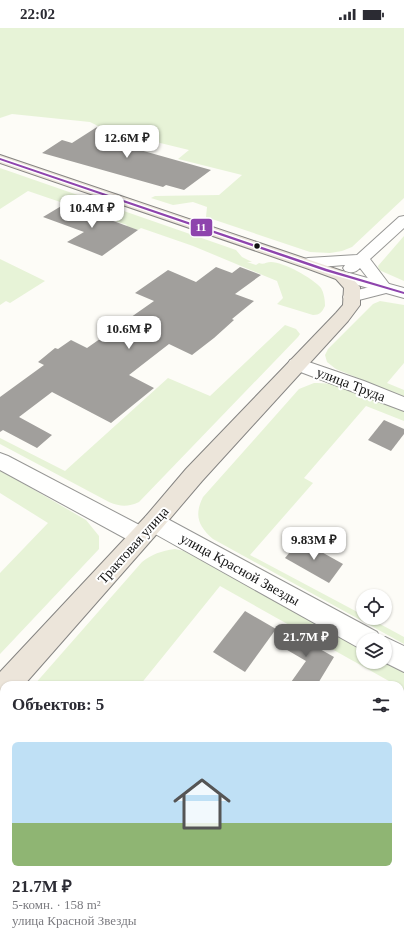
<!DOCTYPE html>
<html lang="ru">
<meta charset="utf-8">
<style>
body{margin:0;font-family:Georgia,serif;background:#f7f7f7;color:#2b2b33;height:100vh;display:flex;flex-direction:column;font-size:15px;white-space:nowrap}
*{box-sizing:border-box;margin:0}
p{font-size:13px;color:#7c7c81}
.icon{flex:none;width:22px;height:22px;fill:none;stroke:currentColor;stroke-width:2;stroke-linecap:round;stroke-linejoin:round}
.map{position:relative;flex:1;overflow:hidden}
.sheet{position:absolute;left:0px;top:653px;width:404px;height:268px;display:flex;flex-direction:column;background:#fff;border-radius:12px 12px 0 0;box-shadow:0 1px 3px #0004}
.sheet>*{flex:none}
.controls{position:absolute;left:356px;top:561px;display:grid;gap:8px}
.controls a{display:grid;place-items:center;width:36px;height:36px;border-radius:50%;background:#fff;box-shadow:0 1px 3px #0004;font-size:20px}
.price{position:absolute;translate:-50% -34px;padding:0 9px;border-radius:8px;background:#fff;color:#222;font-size:13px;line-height:26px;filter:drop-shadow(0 1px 2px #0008)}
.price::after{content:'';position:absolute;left:50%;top:24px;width:12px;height:9px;margin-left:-6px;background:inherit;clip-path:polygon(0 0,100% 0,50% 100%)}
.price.on{background:#646362;color:#fff}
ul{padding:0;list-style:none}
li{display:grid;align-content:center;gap:8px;height:212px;padding:0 12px}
li span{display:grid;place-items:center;height:124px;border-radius:6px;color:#555}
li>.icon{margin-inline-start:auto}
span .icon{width:72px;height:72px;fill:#fffc;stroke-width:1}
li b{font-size:17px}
h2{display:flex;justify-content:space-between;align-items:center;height:48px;padding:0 12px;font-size:17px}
.status{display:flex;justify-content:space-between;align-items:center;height:28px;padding:0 20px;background:#fff;direction:ltr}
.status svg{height:11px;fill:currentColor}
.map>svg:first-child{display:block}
.green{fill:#e7f3d7}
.building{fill:#a19f9c}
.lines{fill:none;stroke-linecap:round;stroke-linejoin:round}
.minor-casing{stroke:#979795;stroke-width:2}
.tertiary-casing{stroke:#979795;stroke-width:2}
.trunk-casing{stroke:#858482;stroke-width:2}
.minor{fill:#fffffe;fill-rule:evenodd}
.tertiary{fill:#fffffe;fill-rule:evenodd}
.trunk{fill:#ece5da;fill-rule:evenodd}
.bus-1-casing{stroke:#fff;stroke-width:3}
.bus-1{fill:#8e44ad;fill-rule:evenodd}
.bus-dot{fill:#111;stroke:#fff;stroke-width:1.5}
.labels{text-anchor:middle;stroke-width:4;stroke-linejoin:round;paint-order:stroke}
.street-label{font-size:14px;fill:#111;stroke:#fff}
.line-badge{stroke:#fff;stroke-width:1.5}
.badge-label{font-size:11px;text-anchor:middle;font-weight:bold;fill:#fff}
</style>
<div class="status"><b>22:02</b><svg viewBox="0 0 49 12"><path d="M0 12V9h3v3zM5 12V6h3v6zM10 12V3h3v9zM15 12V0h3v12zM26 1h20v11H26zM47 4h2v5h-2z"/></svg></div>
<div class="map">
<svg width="404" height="921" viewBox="0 0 404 921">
<rect width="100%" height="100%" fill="#fdfcf7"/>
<!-- green -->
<g class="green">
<polygon points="0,0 404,0 404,170 352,219 342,223 330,225 310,224 206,189 207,179 193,174 173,177 151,170 155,168 219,167 242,147 178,131 189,122 152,113 155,110 133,105 129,106 98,98 90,94 12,86 0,90"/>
<path d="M0 140 236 222 242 229 252 234H247L256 237 259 235C264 237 266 234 271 234 283 234 313 250 321 260 324 265 325 272 325 278 322 284 320 287 313 287L277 276 283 270 277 253 193 218 141 200 138 202 126 198 127 197 109 191 114 188 77 175 72 178 28 163 0 181Z"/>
<polygon points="404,208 404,253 379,242 378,238"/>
<polygon points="0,231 45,253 10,275 6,273 0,277"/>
<polygon points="380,273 404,277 404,335 387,355 404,362 404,369 336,341 327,334 325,327 328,321 373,276"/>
<path d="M285 297 296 301 300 306 298 309 139 474C128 479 121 479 109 474L0 416V410L65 443 168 350 210 368Z"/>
<path d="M314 355C346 354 375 370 404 382V393L366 378 304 450 313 455 250 527 363 587V590H369L404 609V616L213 511C198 498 194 487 203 469L299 361Z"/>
<polygon points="0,442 86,492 99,508 99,521 0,626 0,545 48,495 0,465"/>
<path d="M175 521 184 523 363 621V634H385L404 644V662L400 659V657H396L220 558 140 657H34L142 534C152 526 161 523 175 521Z"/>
<polygon points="4,691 4,806 0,811 0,695"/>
</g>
<!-- building -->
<g class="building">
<polygon points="97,99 151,117 140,122 211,142 184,162 166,157 163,159 42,125 62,112 72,115"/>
<polygon points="63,177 70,179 72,178 138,202 102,228 67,214 84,204 43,189"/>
<polygon points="216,239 232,245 240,239 261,247 235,266 254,273 232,291 234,292 214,310 192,327 169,316 129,347 154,360 111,395 52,364 19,389 52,407 37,420 3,402 0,404 0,369 44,337 38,334 55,320 58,321 71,312 87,320 154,273 135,265 168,242 196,254"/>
<polygon points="384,392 404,401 404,406 391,423 368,412"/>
<polygon points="300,512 343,536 329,555 285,530"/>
<polygon points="245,583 276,601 245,644 213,624"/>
<polygon points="288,599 306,609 304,612 334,629 317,657 289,657 306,633 277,616"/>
</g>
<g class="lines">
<defs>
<g id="minor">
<path d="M404 188V200L370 231 392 260 390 264 351 274 345 273 343 269 345 265 374 258 360 240C355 245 352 245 345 243L343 240 345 237 308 240 302 238 300 235 302 232 308 230 357 227 399 189Z"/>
<polygon points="297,330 364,353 404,369 404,383 290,340 288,336 290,332"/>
<polygon points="0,425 8,428 147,501 143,494 146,488 154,485 162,488 377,604 381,611 385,609 404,618 404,644 384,634 385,634 385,612 363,612 363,622 359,620 148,502 152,508 148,514 140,517 132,514 0,442"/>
</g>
<polygon id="tertiary" points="342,243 404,260 404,270 336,251 334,248 336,245"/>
<polygon id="trunk" points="0,127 348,245 360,259 360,277 348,293 202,453 162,500 24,657 4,657 4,669 0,667 0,644 146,488 186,441 336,285 343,277 344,260 336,251 306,240 0,135"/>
</defs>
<!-- minor casing -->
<use href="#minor" class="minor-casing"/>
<!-- tertiary casing -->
<use href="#tertiary" class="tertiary-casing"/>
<!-- trunk casing -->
<use href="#trunk" class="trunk-casing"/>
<!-- minor -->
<use href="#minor" class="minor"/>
<!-- tertiary -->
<use href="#tertiary" class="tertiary"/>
<!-- trunk -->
<use href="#trunk" class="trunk"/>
<defs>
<polygon id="bus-1" points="0,130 327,241 404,264 404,266 325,243 0,132"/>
</defs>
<!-- bus-1 casing -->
<use href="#bus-1" class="bus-1-casing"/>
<!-- bus-1 -->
<use href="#bus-1" class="bus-1"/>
</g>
<!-- markers -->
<circle class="bus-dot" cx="257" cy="218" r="3.5"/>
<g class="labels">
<!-- street labels -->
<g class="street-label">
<text transform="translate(351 356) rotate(21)" y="5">улица Труда</text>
<text transform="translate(133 517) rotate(-48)" y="5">Трактовая улица</text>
<text transform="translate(240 541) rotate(29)" y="5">улица Красной Звезды</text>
</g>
</g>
<rect class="line-badge" x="190" y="190" width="23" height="19" rx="4" fill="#8e44ad"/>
<g class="badge-label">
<text x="201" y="203">11</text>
</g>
</svg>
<div class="controls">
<a><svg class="icon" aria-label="locate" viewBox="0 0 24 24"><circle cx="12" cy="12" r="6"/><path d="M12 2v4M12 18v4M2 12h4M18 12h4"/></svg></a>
<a><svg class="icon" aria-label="layers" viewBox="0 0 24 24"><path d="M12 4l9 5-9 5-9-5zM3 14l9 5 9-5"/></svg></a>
</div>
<b class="price" style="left:127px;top:131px">12.6M ₽</b>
<b class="price" style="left:92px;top:201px">10.4M ₽</b>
<b class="price" style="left:129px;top:322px">10.6M ₽</b>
<b class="price" style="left:314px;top:533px">9.83M ₽</b>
<b class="price on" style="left:306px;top:630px">21.7M ₽</b>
<section class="sheet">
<h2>Объектов: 5<svg class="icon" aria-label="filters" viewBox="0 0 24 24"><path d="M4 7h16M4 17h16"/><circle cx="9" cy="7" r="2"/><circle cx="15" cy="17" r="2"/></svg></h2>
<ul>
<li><span style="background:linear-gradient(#bfe0f5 65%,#8fb573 0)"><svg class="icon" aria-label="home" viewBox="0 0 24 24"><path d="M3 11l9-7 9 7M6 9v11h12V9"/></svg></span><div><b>21.7M ₽</b><p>5-комн. · 158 m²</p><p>улица Красной Звезды</p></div></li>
</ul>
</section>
</div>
